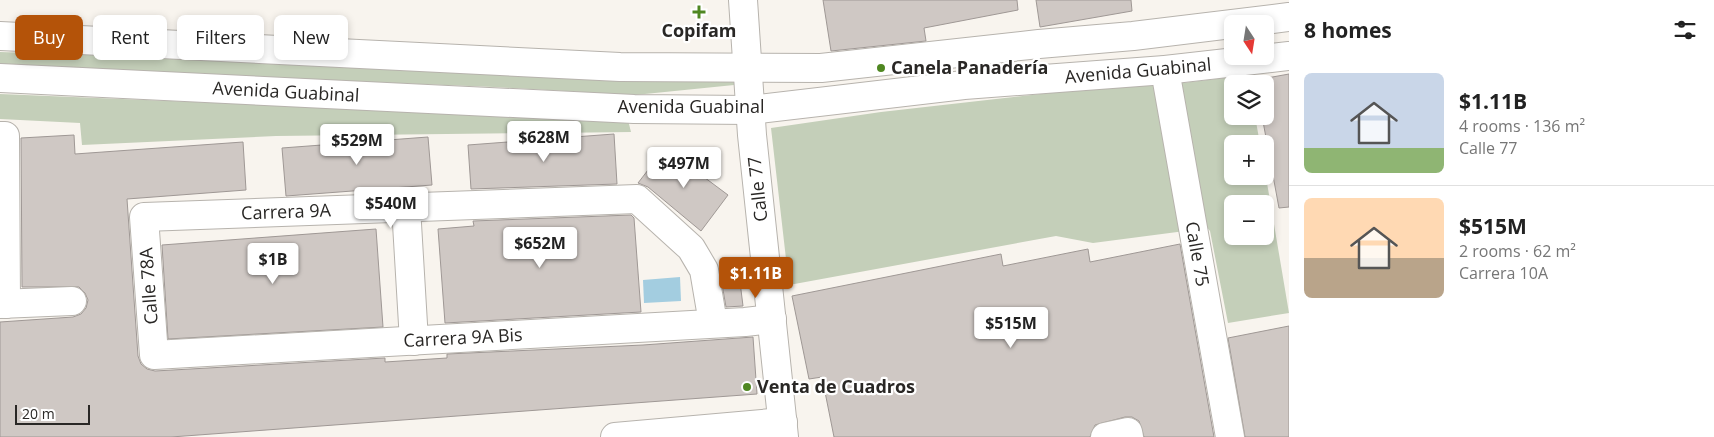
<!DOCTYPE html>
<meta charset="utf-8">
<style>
body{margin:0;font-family:"Open Sans",sans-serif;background:#f2f2f2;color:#222;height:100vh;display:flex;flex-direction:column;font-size:19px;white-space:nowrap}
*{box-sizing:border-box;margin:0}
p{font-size:16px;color:#767676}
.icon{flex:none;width:28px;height:28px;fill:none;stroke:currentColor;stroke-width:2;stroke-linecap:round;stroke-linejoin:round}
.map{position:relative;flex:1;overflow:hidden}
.drawer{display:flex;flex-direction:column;background:#fff;width:425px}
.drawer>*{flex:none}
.guide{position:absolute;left:15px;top:15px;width:475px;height:45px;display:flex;gap:10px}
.needle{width:32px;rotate:168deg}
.fabs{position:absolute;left:1224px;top:15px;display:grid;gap:10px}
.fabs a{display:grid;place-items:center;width:50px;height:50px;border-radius:8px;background:#fff;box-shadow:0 2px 8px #0003;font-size:25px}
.scale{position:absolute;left:15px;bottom:12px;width:75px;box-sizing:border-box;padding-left:5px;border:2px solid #292725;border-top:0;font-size:14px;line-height:18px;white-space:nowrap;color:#292725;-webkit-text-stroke:4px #fff;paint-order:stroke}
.price{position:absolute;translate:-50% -42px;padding:0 11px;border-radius:5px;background:#fff;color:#222;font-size:16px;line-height:32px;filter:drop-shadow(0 1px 2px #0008)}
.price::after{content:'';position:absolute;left:50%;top:30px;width:15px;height:11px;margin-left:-8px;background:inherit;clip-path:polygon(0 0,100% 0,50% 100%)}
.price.selected{background:#b45309;color:#fff}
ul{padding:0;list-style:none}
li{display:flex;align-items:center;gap:15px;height:125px;padding:0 15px}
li+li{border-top:1px solid #e0e0e0}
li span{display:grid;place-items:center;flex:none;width:140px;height:100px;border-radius:8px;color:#555}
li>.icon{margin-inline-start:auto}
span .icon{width:60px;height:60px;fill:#fffc;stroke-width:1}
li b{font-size:21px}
h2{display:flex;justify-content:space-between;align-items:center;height:60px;padding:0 15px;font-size:21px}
.pill{padding:0 18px;border-radius:8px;background:#fff;box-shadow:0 2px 8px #0003;font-size:18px;line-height:45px}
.pill.selected{background:#b45309;color:#fff}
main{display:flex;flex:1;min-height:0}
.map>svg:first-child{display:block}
.green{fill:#c4cfb9;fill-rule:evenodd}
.water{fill:#a3cde0}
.building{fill:#cfc8c4;stroke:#9f9895}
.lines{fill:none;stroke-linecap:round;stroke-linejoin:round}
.minor-casing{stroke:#b7b3ad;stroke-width:30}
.major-casing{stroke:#b7b3ad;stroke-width:30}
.minor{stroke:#fff;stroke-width:28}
.major{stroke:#fff;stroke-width:28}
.poi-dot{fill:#4f8721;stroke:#fff;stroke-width:2}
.labels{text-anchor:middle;stroke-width:4.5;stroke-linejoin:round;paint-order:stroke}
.poi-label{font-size:18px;font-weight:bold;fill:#292725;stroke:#fff;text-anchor:start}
.street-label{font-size:18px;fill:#292725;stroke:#fff}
</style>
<main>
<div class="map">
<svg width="1289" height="437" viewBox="0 0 1289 437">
<rect width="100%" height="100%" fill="#f8f4ee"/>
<!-- green -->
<g class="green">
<polygon points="0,52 494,68 734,65 734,85 635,95 494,87 0,67"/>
<path d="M1248 75 1250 84H1232V116H1255L1260 144H1232V176H1265V171L1289 313 1228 323 1210 231 1196 214 1174 84ZM1232 204H1265V236H1232Z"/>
<polygon points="1163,80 1185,231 1093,243 1056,236 789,285 771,128 881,112"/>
<polygon points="0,94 628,120 631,132 276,136 82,145 80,123 0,119"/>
</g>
<!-- water -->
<polygon class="water" points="680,277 681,301 644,303 643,280"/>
<!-- building -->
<g class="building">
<polygon points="823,0 1017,0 1018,10 924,28 926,41 831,51"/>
<polygon points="1036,0 1131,0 1132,11 1040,27"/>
<polygon points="1289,74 1289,207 1279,208 1262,116 1265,116 1265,84 1256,84 1256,80"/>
<polygon points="614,134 617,184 471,189 468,145"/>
<polygon points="74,135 75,154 243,142 246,190 127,199 138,356 141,364 147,369 155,371 385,358 385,362 447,358 447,354 643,345 753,337 757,394 171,437 0,437 0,322 73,317 81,314 86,308 88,300 85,293 79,287 22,287 21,138"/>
<polygon points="428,137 432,185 286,196 282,148"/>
<polygon points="665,148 728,195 701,231 648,187 638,183"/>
<polygon points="631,215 634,218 641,312 445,323 438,229 474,226 473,221"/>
<polygon points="376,229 383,327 168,339 162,245"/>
<polygon points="1180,244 1214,437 1144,437 1139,421 1132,417 1125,417 1095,425 1090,437 834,437 822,377 809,379 792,296 1001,254 1003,266 1088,249 1090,262"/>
<polygon points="740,282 743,306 726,307 722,284"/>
<polygon points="1289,326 1289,437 1245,437 1228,338"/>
</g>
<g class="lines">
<defs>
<g id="minor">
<polyline points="743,0 752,135 784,437"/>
<polyline points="1165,70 1230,437"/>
<polyline points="0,136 5,136 6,304"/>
<polyline points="406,207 414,341"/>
<polyline points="0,304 72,301"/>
<polyline points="713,323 704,270 691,248 637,199 144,217 154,355 745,322 772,319"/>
<polyline points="615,437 783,422"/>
<polyline points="1105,437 1128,432 1129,437"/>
</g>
<g id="major">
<polyline points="0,36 620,67 821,68 1039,44 1133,36 1289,17"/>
<polyline points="0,78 634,109 750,110 964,85 1165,70 1289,56"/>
</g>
</defs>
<!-- minor casing -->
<use href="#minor" class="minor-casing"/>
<!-- major casing -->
<use href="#major" class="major-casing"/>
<!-- minor -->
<use href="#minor" class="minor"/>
<!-- major -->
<use href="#major" class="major"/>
</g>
<!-- markers -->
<g class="poi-dot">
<path d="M696.5 4.5h5v5h5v5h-5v5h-5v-5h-5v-5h5z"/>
<circle cx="881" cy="68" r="5"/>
<circle cx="747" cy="387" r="5"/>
</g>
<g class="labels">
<!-- poi labels -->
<g class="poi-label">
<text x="699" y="37" text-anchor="middle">Copifam</text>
<text x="891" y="74">Canela Panadería</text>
<text x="757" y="393">Venta de Cuadros</text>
</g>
<!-- street labels -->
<g class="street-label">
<text transform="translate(1138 71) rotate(-5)" y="6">Avenida Guabinal</text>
<text transform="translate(286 92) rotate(3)" y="6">Avenida Guabinal</text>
<text x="691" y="113">Avenida Guabinal</text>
<text transform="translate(758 189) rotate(-96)" y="6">Calle 77</text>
<text transform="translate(286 212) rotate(-2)" y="6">Carrera 9A</text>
<text transform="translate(1197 254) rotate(80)" y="6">Calle 75</text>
<text transform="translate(149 286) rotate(-94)" y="6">Calle 78A</text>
<text transform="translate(463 338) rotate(-3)" y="6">Carrera 9A Bis</text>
</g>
</g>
</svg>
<div class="fabs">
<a><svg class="needle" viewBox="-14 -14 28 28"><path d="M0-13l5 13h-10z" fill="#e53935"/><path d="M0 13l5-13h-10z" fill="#767676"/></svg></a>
<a><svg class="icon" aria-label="layers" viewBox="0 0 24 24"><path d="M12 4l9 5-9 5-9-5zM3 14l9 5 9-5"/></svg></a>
<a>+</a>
<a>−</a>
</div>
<div class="scale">20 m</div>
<b class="price" style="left:544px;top:163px">$628M</b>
<b class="price" style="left:357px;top:166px">$529M</b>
<b class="price" style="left:684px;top:189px">$497M</b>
<b class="price" style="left:391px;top:229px">$540M</b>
<b class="price" style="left:540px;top:269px">$652M</b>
<b class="price" style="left:273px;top:285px">$1B</b>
<b class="price selected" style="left:756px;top:299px">$1.11B</b>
<b class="price" style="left:1011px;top:349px">$515M</b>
<div class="guide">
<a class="pill selected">Buy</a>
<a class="pill">Rent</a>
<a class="pill">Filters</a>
<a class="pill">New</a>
</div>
</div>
<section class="drawer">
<h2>8 homes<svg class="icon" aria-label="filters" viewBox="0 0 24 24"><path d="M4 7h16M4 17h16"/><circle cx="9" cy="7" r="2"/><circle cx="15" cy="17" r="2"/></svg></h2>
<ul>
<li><span style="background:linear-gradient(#c9d6e8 75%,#8fb573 0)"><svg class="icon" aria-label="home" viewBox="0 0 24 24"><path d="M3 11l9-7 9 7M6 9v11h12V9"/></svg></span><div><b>$1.11B</b><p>4 rooms · 136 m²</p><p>Calle 77</p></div></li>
<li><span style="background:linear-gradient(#ffd9b3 60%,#b9a48a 0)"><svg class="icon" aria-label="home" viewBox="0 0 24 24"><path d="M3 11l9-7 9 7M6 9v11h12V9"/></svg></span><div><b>$515M</b><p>2 rooms · 62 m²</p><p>Carrera 10A</p></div></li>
</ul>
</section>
</main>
